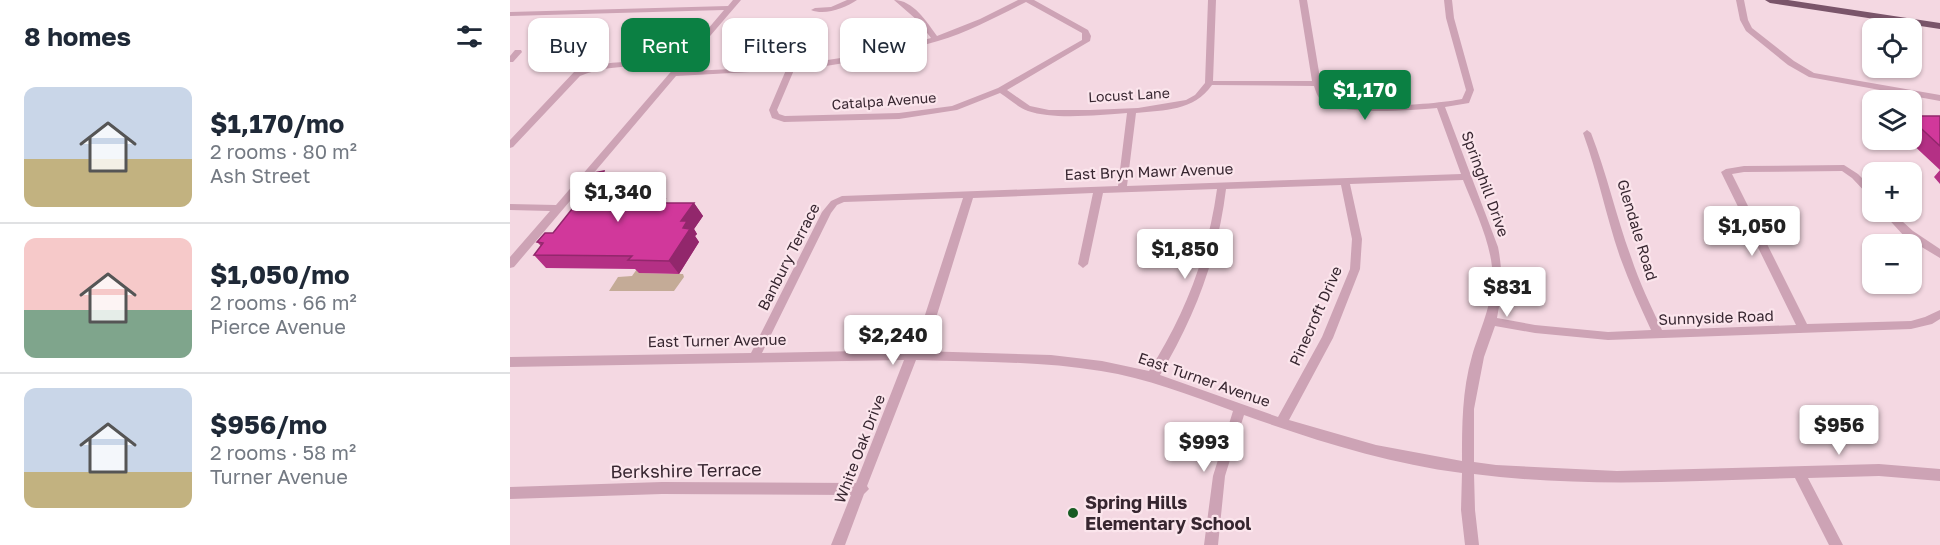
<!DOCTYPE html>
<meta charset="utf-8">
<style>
body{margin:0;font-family:"Golos Text",sans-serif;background:#f6f6f7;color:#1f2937;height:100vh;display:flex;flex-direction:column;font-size:22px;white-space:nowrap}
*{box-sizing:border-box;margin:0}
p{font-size:20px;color:#747a83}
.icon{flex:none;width:33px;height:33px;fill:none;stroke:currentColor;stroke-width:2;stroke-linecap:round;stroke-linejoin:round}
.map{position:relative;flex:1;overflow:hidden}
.panel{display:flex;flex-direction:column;background:#fff;width:510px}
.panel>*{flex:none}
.guide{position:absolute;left:18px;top:18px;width:570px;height:54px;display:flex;gap:12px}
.buttons{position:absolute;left:1352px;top:18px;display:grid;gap:12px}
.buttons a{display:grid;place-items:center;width:60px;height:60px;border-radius:12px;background:#fff;box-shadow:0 2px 4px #0004;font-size:30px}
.price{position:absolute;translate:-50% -51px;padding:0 14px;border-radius:6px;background:#fff;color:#222;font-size:20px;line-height:39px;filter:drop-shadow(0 2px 3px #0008)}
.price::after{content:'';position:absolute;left:50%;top:36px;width:18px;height:14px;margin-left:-9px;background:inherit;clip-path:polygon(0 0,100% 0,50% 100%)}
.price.selected{background:#0b8043;color:#fff}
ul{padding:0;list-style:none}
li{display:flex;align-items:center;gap:18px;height:150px;padding:0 24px}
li+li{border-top:2px solid #e0e1e3}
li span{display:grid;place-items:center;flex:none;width:168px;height:120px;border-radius:12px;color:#555}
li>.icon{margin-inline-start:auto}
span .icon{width:72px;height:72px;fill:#fffc;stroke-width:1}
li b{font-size:26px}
h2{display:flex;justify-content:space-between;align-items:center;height:72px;padding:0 24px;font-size:26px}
.tag{padding:0 21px;border-radius:12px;background:#fff;box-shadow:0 2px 4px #0004;font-size:21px;line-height:54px}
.tag.selected{background:#0b8043;color:#fff}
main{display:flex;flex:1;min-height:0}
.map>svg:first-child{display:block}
.green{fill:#c4ab97}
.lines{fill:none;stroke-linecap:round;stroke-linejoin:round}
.minor{fill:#cda3b5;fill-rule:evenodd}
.major{fill:#7a556a;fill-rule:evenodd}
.wall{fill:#b43085}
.shaded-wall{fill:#92276c}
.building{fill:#d1389b;stroke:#92276c;stroke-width:1.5}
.poi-dot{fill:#185c24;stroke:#fbe5ec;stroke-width:2}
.labels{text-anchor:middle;stroke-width:4.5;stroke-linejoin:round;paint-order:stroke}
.far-street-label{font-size:14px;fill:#372630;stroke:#fbe5ec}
.street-label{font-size:15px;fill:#372630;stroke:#fbe5ec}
.near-street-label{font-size:18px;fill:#372630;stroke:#fbe5ec}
.near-poi-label{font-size:18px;font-weight:bold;fill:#372630;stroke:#fbe5ec;text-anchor:start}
</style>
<main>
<section class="panel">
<h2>8 homes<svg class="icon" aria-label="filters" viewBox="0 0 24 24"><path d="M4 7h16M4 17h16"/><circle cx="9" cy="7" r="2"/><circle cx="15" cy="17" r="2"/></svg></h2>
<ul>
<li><span style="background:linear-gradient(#c9d6e8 60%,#c2b280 0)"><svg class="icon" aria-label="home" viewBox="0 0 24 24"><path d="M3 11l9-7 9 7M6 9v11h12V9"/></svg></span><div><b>$1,170/mo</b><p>2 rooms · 80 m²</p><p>Ash Street</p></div></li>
<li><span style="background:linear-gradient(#f6c9c9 60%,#7fa58c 0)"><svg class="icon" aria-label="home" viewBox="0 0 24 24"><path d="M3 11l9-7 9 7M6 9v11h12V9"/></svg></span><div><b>$1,050/mo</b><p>2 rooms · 66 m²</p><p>Pierce Avenue</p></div></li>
<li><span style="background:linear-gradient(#c9d6e8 70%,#c2b280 0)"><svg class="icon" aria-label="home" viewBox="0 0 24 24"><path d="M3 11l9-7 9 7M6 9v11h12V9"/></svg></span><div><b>$956/mo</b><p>2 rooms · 58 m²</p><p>Turner Avenue</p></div></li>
</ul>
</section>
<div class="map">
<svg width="1430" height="545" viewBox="0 0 1430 545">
<rect width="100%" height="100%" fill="#f4d8e2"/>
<!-- green -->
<polygon class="green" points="127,269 130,273 173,274 174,277 164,291 99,291 108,277 122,276"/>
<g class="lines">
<!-- minor -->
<g class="minor">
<path d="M223 0H231L170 71C256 69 339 62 421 38L407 20 384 0C403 0 417 22 427 36L470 19 508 0H524L578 30 581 36 580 41 497 90 520 106 539 110H580L628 108 676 100 685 95 695 83 698 0H706L703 81H802L789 0H797L811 84C813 88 814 94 817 97 834 112 929 104 952 99L956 90 936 18 934 0H942L944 18 964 90 959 103 935 107 988 247C993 272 992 293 987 318L1025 325 1098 332 1141 330C1130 306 1119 282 1110 257 1096 216 1088 174 1073 133L1077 130 1081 133C1097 174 1106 216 1121 257 1129 282 1141 306 1152 330L1286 325 1211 172 1216 169 1234 166 1334 165 1348 174 1362 188V197L1359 196 1342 178 1332 171 1234 172 1222 174 1297 324 1401 321 1415 317 1430 310V319L1422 324 1401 329 1098 340 1025 333 985 326 974 357 964 409V462L986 465 1107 471 1369 464 1430 469V481L1369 476 1298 478 1333 545H1319L1285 478C1178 481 1071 488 964 474L965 510 969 545H955L951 510 952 473C877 463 804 440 734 415L715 476 708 545H694L703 476 723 411C680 395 636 378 591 371 530 361 467 362 406 360L357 486 359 489 354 494 335 545H321L341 495 152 494 0 499V487L152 482 346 483 394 360 0 367V357L241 353 312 212 321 201 332 196 608 186 617 113C590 115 543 120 518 111 508 107 499 99 490 93L447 110 389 119 274 122 262 118 259 110 276 70 166 76 4 267 0 268V257L40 211 0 210V204L46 205 165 67C132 67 101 63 70 76L3 147 0 148V140L64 72C98 58 133 62 169 63L214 10 0 16V12L218 6ZM516 2 572 33V40L488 88 442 106 389 113 275 116 269 114 267 110 284 70C333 65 381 55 428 41 459 32 488 16 516 2ZM702 85 804 86C806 92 808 99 814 102 837 116 899 110 927 108L951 174 617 186 626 113C654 110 684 111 702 85ZM953 180C964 208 979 238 982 267 985 300 971 326 962 356 952 391 952 425 952 461L866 445 779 420 823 338 850 269 852 239 840 184ZM831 185 842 239 840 269 812 337 768 417 650 375C685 317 708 256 716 189ZM707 189C698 255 675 315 639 371L592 361 541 355 410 351 426 318 463 198 583 193 568 264 573 268 578 264 593 193ZM453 198 414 318 399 350 252 353 321 213 327 205 334 202Z"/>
<path d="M337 0H347C335 8 315 16 301 10L305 8 321 7Z"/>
<polygon points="1226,0 1234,0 1238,20 1242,28 1284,61 1304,73 1430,95 1430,101 1299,77 1278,65 1236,31 1230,20"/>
<polygon points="5,50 11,50 12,52 3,62 0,62 0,56"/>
<polygon points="1372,212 1382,212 1403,231 1430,249 1430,258 1395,237"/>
</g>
<!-- major -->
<polygon class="major" points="1255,0 1278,0 1430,23 1430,29 1260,3"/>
</g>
<!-- wall -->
<g class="wall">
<polygon points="1401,116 1430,116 1430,184 1424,177 1430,170 1398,140 1401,140"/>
<polygon points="98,176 144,190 138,199 158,203 184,203 193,216 184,229 187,234 185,236 189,242 169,274 129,273 125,269 36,268 24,255 31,246 27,242 43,233 66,204 62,199"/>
</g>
<!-- shaded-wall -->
<g class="shaded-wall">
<polygon points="135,177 144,190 131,209 115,198"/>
<polygon points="184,203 193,216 184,229 187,234 185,236 189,242 169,274 159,261 171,221"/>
</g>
<!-- building -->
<g class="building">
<polygon points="1401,116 1430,116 1430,146 1401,119"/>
<polygon points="94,171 93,176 135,177 121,195 115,198 155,199 152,203 184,203 171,221 177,221 173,228 180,229 159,261 118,260 122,256 24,255 33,243 27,242 35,233 43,233 70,199 62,199 63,193 79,174"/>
</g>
<!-- markers -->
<circle class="poi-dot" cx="563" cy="513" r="6"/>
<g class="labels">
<!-- far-street labels -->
<g class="far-street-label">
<text transform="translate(619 95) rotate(-3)" y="5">Locust Lane</text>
<text transform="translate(374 101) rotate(-4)" y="5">Catalpa Avenue</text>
</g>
<!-- street labels -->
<g class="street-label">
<text transform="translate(639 172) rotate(-2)" y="5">East Bryn Mawr Avenue</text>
<text transform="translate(975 184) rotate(70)" y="5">Springhill Drive</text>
<text transform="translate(1127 230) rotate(73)" y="5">Glendale Road</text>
<text transform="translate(279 257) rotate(-63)" y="5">Banbury Terrace</text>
<text transform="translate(806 316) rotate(-66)" y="5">Pinecroft Drive</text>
<text transform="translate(1206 318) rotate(-2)" y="5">Sunnyside Road</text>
<text transform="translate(207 341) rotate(-1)" y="5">East Turner Avenue</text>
<text transform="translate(694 380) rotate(19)" y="5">East Turner Avenue</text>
<text transform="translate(350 449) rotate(-69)" y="5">White Oak Drive</text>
</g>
<!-- near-street labels -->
<g class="near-street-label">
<text transform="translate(176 471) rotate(-1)" y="6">Berkshire Terrace</text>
</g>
<!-- near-poi labels -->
<g class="near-poi-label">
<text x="575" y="509">Spring Hills<tspan x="575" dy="21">Elementary School</tspan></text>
</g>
</g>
</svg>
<div class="buttons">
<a><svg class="icon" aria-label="locate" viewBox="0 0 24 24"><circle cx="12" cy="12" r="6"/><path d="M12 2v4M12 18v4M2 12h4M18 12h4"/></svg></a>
<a><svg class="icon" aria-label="layers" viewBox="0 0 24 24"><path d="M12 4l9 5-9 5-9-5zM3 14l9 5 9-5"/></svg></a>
<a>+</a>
<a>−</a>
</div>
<b class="price selected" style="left:855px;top:121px">$1,170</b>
<b class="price" style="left:108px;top:223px">$1,340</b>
<b class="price" style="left:1242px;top:257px">$1,050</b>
<b class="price" style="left:675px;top:280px">$1,850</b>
<b class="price" style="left:997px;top:318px">$831</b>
<b class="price" style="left:383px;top:366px">$2,240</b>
<b class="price" style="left:1329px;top:456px">$956</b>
<b class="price" style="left:694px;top:473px">$993</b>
<div class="guide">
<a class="tag">Buy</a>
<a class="tag selected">Rent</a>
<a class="tag">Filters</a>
<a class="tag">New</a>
</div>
</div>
</main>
